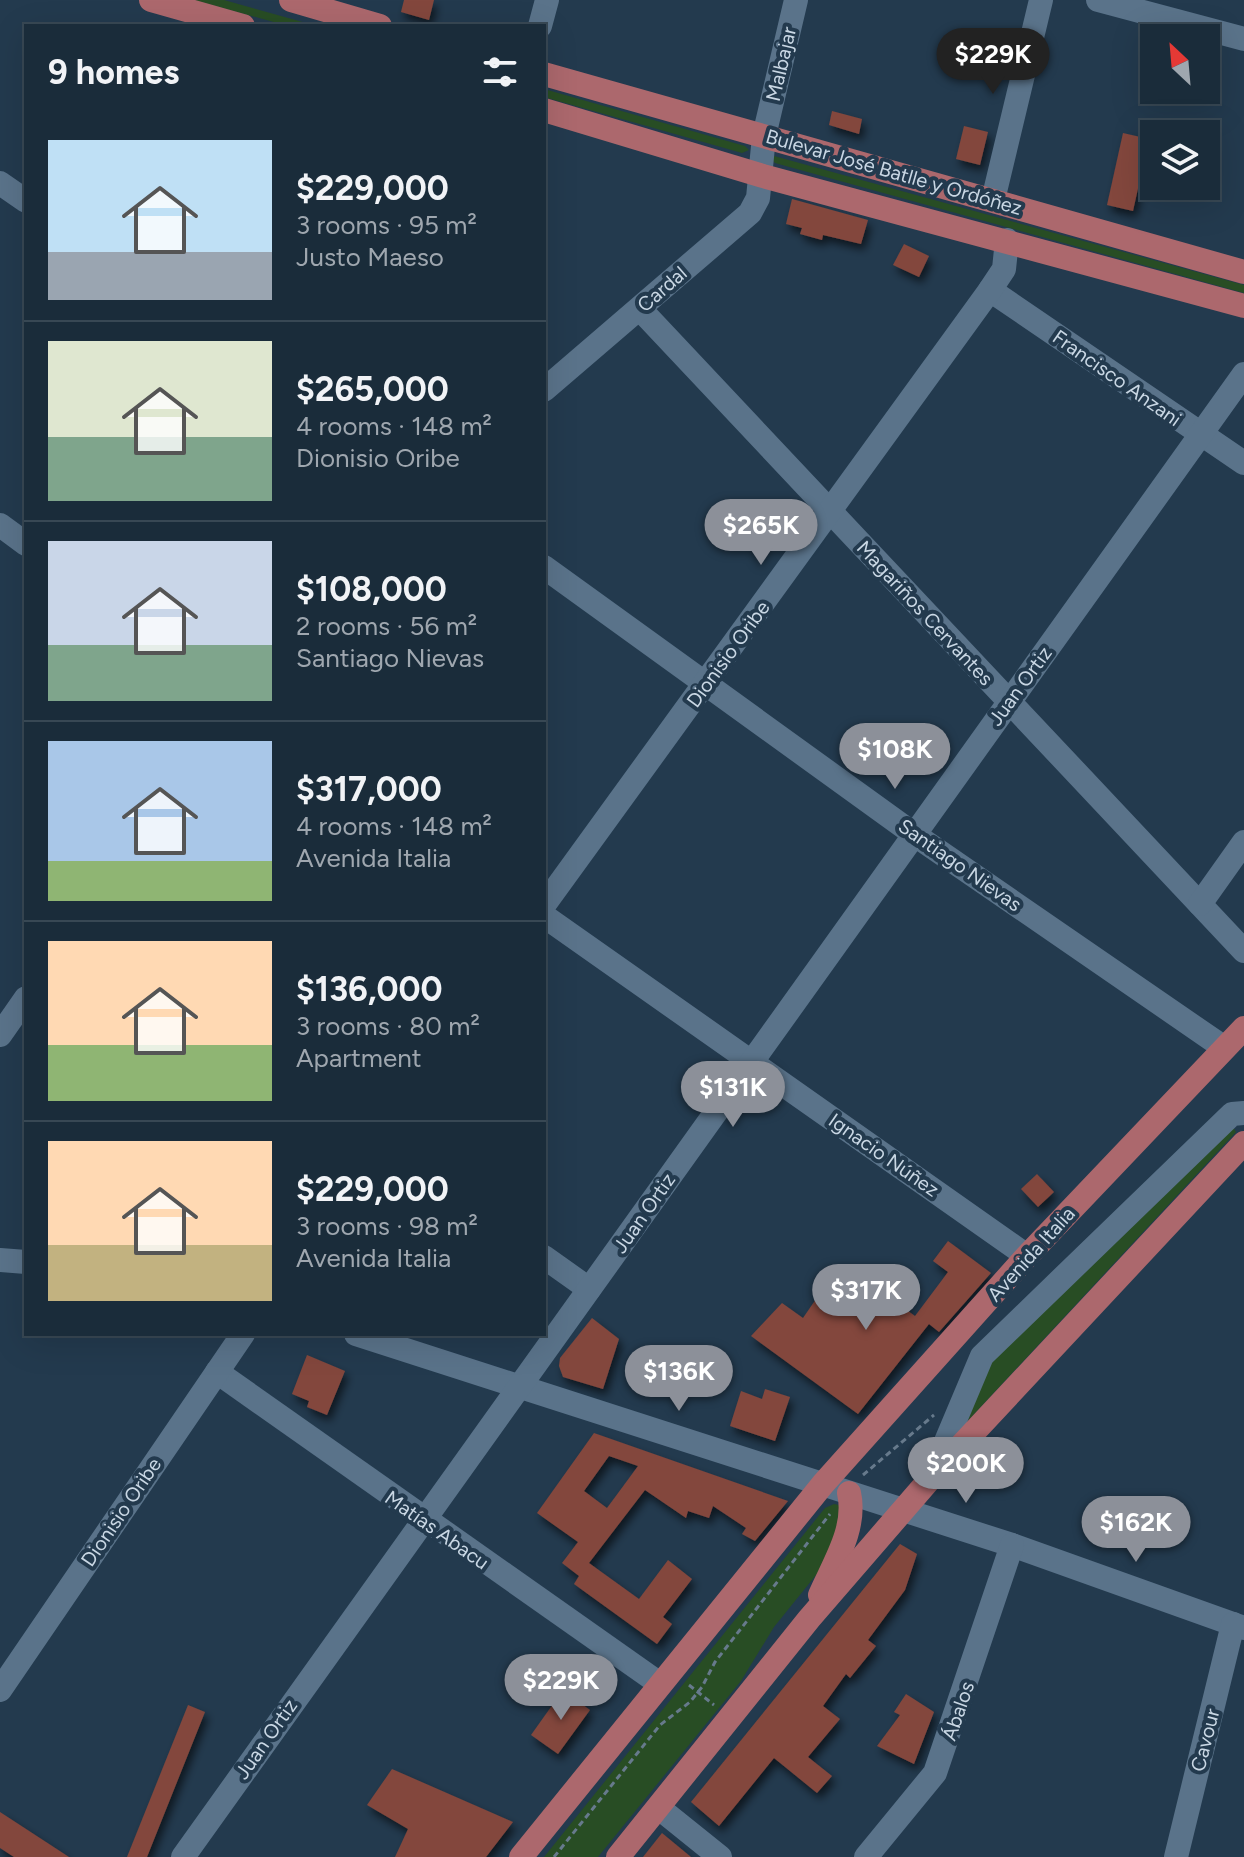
<!DOCTYPE html>
<meta charset="utf-8">
<style>
body{margin:0;font-family:Figtree,sans-serif;background:#273845;color:#f1f3f6;height:100vh;display:flex;flex-direction:column;font-size:30px;white-space:nowrap}
*{box-sizing:border-box;margin:0}
p{font-size:26px;color:#9fa7af}
.icon{flex:none;width:44px;height:44px;fill:none;stroke:currentColor;stroke-width:2;stroke-linecap:round;stroke-linejoin:round}
.map{position:relative;flex:1;overflow:hidden}
.drawer{position:absolute;left:24px;top:24px;width:522px;height:1312px;display:flex;flex-direction:column;background:#1a2c3a;border-radius:0px;box-shadow:0 8px 32px #0002,0 0 0 2px #384854}
.drawer>*{flex:none}
.needle{width:52px;rotate:334deg}
.fabs{position:absolute;left:1140px;top:24px;display:grid;gap:16px}
.fabs a{display:grid;place-items:center;width:80px;height:80px;border-radius:0px;background:#1a2c3a;box-shadow:0 8px 32px #0002,0 0 0 2px #384854;font-size:40px}
.price{position:absolute;translate:-50% -68px;padding:0 18px;border-radius:28px;background:#8c9099;color:#fff;font-size:26px;line-height:52px;filter:drop-shadow(0 2px 4px #0008)}
.price::after{content:'';position:absolute;left:50%;top:48px;width:24px;height:18px;margin-left:-12px;background:inherit;clip-path:polygon(0 0,100% 0,50% 100%)}
.price.active{background:#222;color:#fff}
ul{padding:0;list-style:none}
li{display:flex;align-items:center;gap:24px;height:200px;padding:0 24px}
li+li{border-top:2px solid #384854}
li span{display:grid;place-items:center;flex:none;width:224px;height:160px;border-radius:0px;color:#555}
li>.icon{margin-inline-start:auto}
span .icon{width:96px;height:96px;fill:#fffc;stroke-width:1}
li b{font-size:34px}
h2{display:flex;justify-content:space-between;align-items:center;height:96px;padding:0 24px;font-size:34px}
.map>svg:first-child{display:block}
.green{fill:#284d24}
.building{fill:#83473c;fill-rule:evenodd;filter:url(#shadow)}
.lines{fill:none;stroke-linecap:round;stroke-linejoin:round}
.path{stroke:#677a8c;stroke-width:3;stroke-dasharray:6 4;stroke-linecap:butt}
.minor{stroke:#5a738a;stroke-width:24}
.major{stroke:#ac686d;stroke-width:24}
.labels{text-anchor:middle;stroke-width:8;stroke-linejoin:round;paint-order:stroke}
.street-label{font-size:20px;fill:#c9d7e4;stroke:#233a4e}
</style>
<div class="map">
<svg width="1244" height="1857" viewBox="0 0 1244 1857">
<defs>
<filter id="shadow"><feDropShadow dx="3.5" dy="6" stdDeviation="4" flood-color="#0009"/></filter>
</defs>
<rect width="100%" height="100%" fill="#233a4e"/>
<!-- green -->
<g class="green">
<polygon points="194,0 224,0 317,26 288,26"/>
<polygon points="544,89 745,146 749,150 742,153 544,97"/>
<polygon points="774,156 1244,285 1244,293 775,163 772,160"/>
<polygon points="1233,1127 1236,1132 963,1426 988,1358"/>
<polygon points="834,1504 843,1506 829,1559 774,1627 741,1681 598,1857 544,1857 825,1508"/>
</g>
<!-- building -->
<g class="building">
<polygon points="404,0 434,0 429,20 401,12"/>
<polygon points="832,111 862,119 859,134 829,125"/>
<polygon points="964,126 988,132 980,165 956,159"/>
<polygon points="1123,133 1149,139 1133,211 1107,205"/>
<polygon points="792,199 868,220 861,244 823,235 822,240 800,234 802,228 786,224"/>
<polygon points="904,244 929,256 919,277 893,265"/>
<polygon points="1037,1174 1054,1192 1038,1207 1021,1189"/>
<polygon points="948,1241 991,1273 939,1332 929,1324 858,1414 751,1336 782,1303 803,1318 816,1299 830,1309 842,1291 861,1304 876,1287 915,1316 948,1272 933,1261"/>
<polygon points="592,1318 619,1339 603,1389 563,1377 559,1366 560,1358"/>
<polygon points="307,1355 345,1371 327,1415 307,1407 309,1401 292,1394"/>
<polygon points="765,1389 790,1397 775,1441 730,1426 741,1391 762,1399"/>
<path d="M594 1433 788 1501 755 1541 742 1534 746 1528 713 1506 709 1518 688 1511 686 1518 645 1490 589 1563 639 1599 668 1560 692 1579 663 1617 672 1624 657 1644 574 1584 579 1576 562 1563 578 1542 537 1513ZM609 1456 638 1466 607 1508 584 1491Z"/>
<polygon points="900,1544 917,1554 905,1590 868,1640 876,1646 850,1678 846,1674 823,1706 840,1719 808,1757 832,1776 817,1793 774,1758 719,1826 691,1802"/>
<polygon points="563,1690 590,1710 558,1754 531,1735"/>
<polygon points="906,1694 934,1712 914,1764 877,1746 900,1715 894,1712"/>
<polygon points="188,1705 205,1712 147,1857 127,1857"/>
<polygon points="392,1769 513,1822 486,1857 395,1857 408,1829 367,1805"/>
<polygon points="0,1812 69,1857 14,1857 0,1848"/>
<polygon points="662,1833 691,1857 643,1857"/>
</g>
<g class="lines">
<!-- path -->
<g class="path">
<polyline points="863,1475 934,1415"/>
<polyline points="689,1685 714,1705"/>
<polyline points="554,1857 660,1725 690,1702 702,1687 715,1662 830,1514"/>
</g>
<!-- minor -->
<g class="minor">
<polyline points="1098,0 1244,39"/>
<polyline points="540,26 547,0"/>
<polyline points="0,183 26,201"/>
<polyline points="993,200 1041,0"/>
<polyline points="990,290 1244,463"/>
<polyline points="640,309 1244,951"/>
<polyline points="544,390 750,213 758,198 764,136 796,0"/>
<polyline points="0,525 26,544"/>
<polyline points="544,567 915,835 1223,1047"/>
<polyline points="1200,904 1244,842"/>
<polyline points="544,905 990,290 1004,269 1007,240"/>
<polyline points="544,916 1027,1256"/>
<polyline points="0,1035 26,998"/>
<polyline points="544,1257 589,1289"/>
<polyline points="0,1260 26,1262"/>
<polyline points="356,1334 1012,1545 1244,1628"/>
<polyline points="217,1372 660,1684"/>
<polyline points="931,1477 982,1356 1232,1114 1244,1113"/>
<polyline points="0,1690 243,1334"/>
<polyline points="659,1808 720,1857"/>
<polyline points="183,1857 1244,374"/>
<polyline points="866,1857 935,1773 1012,1545"/>
<polyline points="1176,1857 1233,1624"/>
</g>
<!-- major -->
<g class="major">
<polyline points="151,0 243,26"/>
<polyline points="291,0 380,26"/>
<polyline points="544,74 1244,272"/>
<polyline points="544,110 763,176 1244,306"/>
<path d="M820 1595C834 1563 857 1528 849 1493"/>
<polyline points="521,1857 823,1484 1027,1256 1244,1028"/>
<polyline points="618,1857 809,1619 930,1479 1244,1143"/>
</g>
</g>
<g class="labels">
<!-- street labels -->
<g class="street-label">
<text transform="translate(781 64) rotate(-77)" y="7">Malbajar</text>
<text transform="translate(894 172) rotate(16)" y="7">Bulevar José Batlle y Ordóñez</text>
<text transform="translate(662 289) rotate(-41)" y="7">Cardal</text>
<text transform="translate(1117 378) rotate(35)" y="7">Francisco Anzani</text>
<text transform="translate(925 613) rotate(47)" y="7">Magariños Cervantes</text>
<text transform="translate(728 654) rotate(-54)" y="7">Dionisio Oribe</text>
<text transform="translate(1020 686) rotate(-54)" y="7">Juan Ortiz</text>
<text transform="translate(960 865) rotate(35)" y="7">Santiago Nievas</text>
<text transform="translate(884 1155) rotate(35)" y="7">Ignacio Núñez</text>
<text transform="translate(644 1213) rotate(-55)" y="7">Juan Ortiz</text>
<text transform="translate(1031 1254) rotate(-48)" y="7">Avenida Italia</text>
<text transform="translate(121 1512) rotate(-56)" y="7">Dionisio Oribe</text>
<text transform="translate(437 1530) rotate(35)" y="7">Matías Abacu</text>
<text transform="translate(958 1711) rotate(-71)" y="7">Ábalos</text>
<text transform="translate(266 1739) rotate(-55)" y="7">Juan Ortiz</text>
<text transform="translate(1205 1740) rotate(-76)" y="7">Cavour</text>
</g>
</g>
</svg>
<div class="fabs">
<a><svg class="needle" viewBox="-14 -14 28 28"><path d="M0-13l5 13h-10z" fill="#e53935"/><path d="M0 13l5-13h-10z" fill="#9fa7af"/></svg></a>
<a><svg class="icon" aria-label="layers" viewBox="0 0 24 24"><path d="M12 4l9 5-9 5-9-5zM3 14l9 5 9-5"/></svg></a>
</div>
<b class="price active" style="left:993px;top:96px">$229K</b>
<b class="price" style="left:761px;top:567px">$265K</b>
<b class="price" style="left:895px;top:791px">$108K</b>
<b class="price" style="left:733px;top:1129px">$131K</b>
<b class="price" style="left:866px;top:1332px">$317K</b>
<b class="price" style="left:679px;top:1413px">$136K</b>
<b class="price" style="left:966px;top:1505px">$200K</b>
<b class="price" style="left:1136px;top:1564px">$162K</b>
<b class="price" style="left:561px;top:1722px">$229K</b>
<section class="drawer">
<h2>9 homes<svg class="icon" aria-label="filters" viewBox="0 0 24 24"><path d="M4 7h16M4 17h16"/><circle cx="9" cy="7" r="2"/><circle cx="15" cy="17" r="2"/></svg></h2>
<ul>
<li><span style="background:linear-gradient(#bfe0f5 70%,#9aa5b1 0)"><svg class="icon" aria-label="home" viewBox="0 0 24 24"><path d="M3 11l9-7 9 7M6 9v11h12V9"/></svg></span><div><b>$229,000</b><p>3 rooms · 95 m²</p><p>Justo Maeso</p></div></li>
<li><span style="background:linear-gradient(#dfe7d0 60%,#7fa58c 0)"><svg class="icon" aria-label="home" viewBox="0 0 24 24"><path d="M3 11l9-7 9 7M6 9v11h12V9"/></svg></span><div><b>$265,000</b><p>4 rooms · 148 m²</p><p>Dionisio Oribe</p></div></li>
<li><span style="background:linear-gradient(#c9d6e8 65%,#7fa58c 0)"><svg class="icon" aria-label="home" viewBox="0 0 24 24"><path d="M3 11l9-7 9 7M6 9v11h12V9"/></svg></span><div><b>$108,000</b><p>2 rooms · 56 m²</p><p>Santiago Nievas</p></div></li>
<li><span style="background:linear-gradient(#a9c7e8 75%,#8fb573 0)"><svg class="icon" aria-label="home" viewBox="0 0 24 24"><path d="M3 11l9-7 9 7M6 9v11h12V9"/></svg></span><div><b>$317,000</b><p>4 rooms · 148 m²</p><p>Avenida Italia</p></div></li>
<li><span style="background:linear-gradient(#ffd9b3 65%,#8fb573 0)"><svg class="icon" aria-label="home" viewBox="0 0 24 24"><path d="M3 11l9-7 9 7M6 9v11h12V9"/></svg></span><div><b>$136,000</b><p>3 rooms · 80 m²</p><p>Apartment</p></div></li>
<li><span style="background:linear-gradient(#ffd9b3 65%,#c2b280 0)"><svg class="icon" aria-label="home" viewBox="0 0 24 24"><path d="M3 11l9-7 9 7M6 9v11h12V9"/></svg></span><div><b>$229,000</b><p>3 rooms · 98 m²</p><p>Avenida Italia</p></div></li>
</ul>
</section>
</div>
